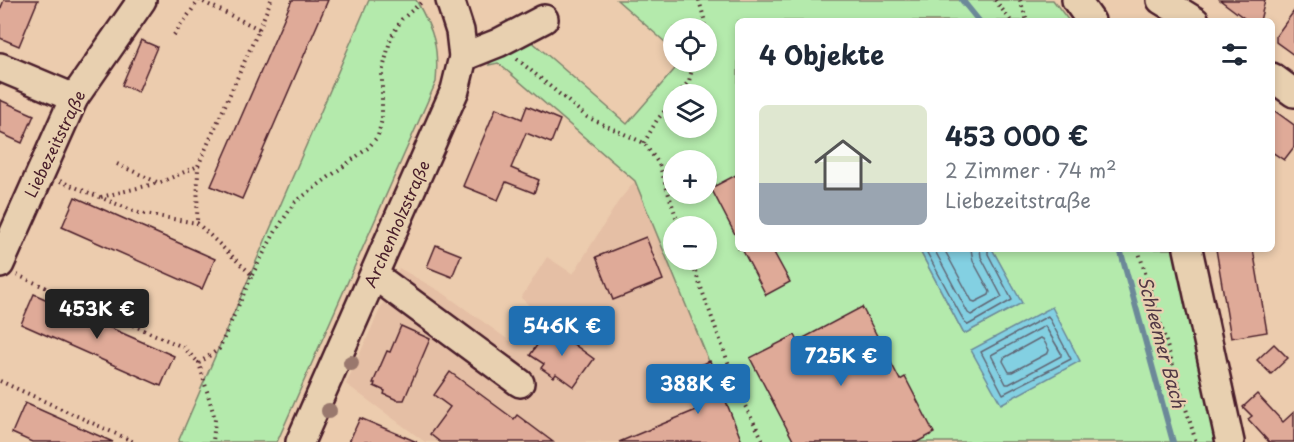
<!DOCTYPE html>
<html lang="de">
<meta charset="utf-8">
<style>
body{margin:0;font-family:"Playpen Sans",sans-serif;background:#f6f6f7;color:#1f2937;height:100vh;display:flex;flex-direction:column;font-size:22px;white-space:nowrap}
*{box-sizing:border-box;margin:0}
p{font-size:20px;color:#747a83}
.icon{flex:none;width:33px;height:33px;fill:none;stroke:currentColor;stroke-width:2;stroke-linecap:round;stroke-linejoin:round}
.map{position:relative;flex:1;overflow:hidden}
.details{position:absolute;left:735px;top:18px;width:540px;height:234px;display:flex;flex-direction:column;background:#fff;border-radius:9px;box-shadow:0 3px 9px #0003}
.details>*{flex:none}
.fabs{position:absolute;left:663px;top:18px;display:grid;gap:12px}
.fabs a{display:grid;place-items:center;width:54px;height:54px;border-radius:50%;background:#fff;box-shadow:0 3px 9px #0003;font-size:30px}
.price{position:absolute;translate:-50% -51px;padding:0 14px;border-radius:6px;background:#1f6fb2;color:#fff;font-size:20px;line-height:39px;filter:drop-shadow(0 2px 3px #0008)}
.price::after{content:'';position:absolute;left:50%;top:36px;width:18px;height:14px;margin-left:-9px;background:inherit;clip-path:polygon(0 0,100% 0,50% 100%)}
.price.selected{background:#222;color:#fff}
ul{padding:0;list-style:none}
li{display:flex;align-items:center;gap:18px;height:150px;padding:0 24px}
li span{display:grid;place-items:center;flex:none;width:168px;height:120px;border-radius:9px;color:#555}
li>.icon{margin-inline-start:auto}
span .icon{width:72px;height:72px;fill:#fffc;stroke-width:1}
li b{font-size:26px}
h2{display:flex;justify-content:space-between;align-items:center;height:72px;padding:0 24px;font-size:26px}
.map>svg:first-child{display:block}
.built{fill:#e5bfa5}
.green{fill:#b4eaac;stroke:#7f846c;stroke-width:1.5;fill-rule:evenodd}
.water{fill:#83d0e2;stroke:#6c8999;stroke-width:1.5}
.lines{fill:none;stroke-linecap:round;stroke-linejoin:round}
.shore{stroke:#616674;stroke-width:1.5}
.stream{stroke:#6c8999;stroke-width:6}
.building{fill:#dfaa98;stroke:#4a1f2b;stroke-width:1.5}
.minor-casing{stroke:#4a1f2b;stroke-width:32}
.path{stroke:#4a1f2b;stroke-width:4;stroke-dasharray:1.5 4.5;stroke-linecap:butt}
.minor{stroke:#e8d0b0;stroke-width:27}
.tree{fill:#99786d}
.labels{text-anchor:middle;stroke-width:4.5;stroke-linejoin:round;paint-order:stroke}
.street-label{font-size:16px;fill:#4a1f2b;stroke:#e8d0b0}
.water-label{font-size:18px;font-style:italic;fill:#533a46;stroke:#e8d0b0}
</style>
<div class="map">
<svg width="1294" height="442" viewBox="0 0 1294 442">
<rect width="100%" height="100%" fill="#ecccae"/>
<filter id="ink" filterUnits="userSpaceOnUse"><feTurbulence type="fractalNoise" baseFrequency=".0167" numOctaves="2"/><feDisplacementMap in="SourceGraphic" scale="12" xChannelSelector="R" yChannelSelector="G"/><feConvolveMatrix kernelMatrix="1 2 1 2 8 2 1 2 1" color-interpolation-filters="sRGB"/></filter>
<g filter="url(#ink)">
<!-- built -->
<polygon class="built" points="635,181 742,442 425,442 346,384 399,268 443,293 510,341 528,304 521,298 547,257 573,274 618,202"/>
<!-- green -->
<g class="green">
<path d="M369 0H416C434 31 439 47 436 82L277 442H178Z"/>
<path d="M617 0H1053L1069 21H738V249H919L964 334 1021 303 992 249H1178L1223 442H742L635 181 498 63 489 65 507 20 627 124 681 62H706V28H674L673 49ZM674 94H706V128H674ZM674 160H706V194H674ZM674 226H706V260H674Z"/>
</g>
<!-- water -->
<g class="water">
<polygon points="919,249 992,249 1022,303 964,334"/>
<polygon points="1052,307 1080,361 1001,404 971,350"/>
</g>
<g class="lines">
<!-- shore -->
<g class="shore">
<polyline points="925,249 965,323 968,325 1012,300 988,254 988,249"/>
<polyline points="934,249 968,313 971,315 1002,297 981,257 980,249"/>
<polyline points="944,249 972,301 975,302 989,295 990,292 973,261 971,249"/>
<polygon points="1048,316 1071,359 1003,394 981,352"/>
<polygon points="1045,326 1061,353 1061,356 1009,384 1006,384 991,355"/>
<polygon points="1040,338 1043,339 1049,350 1048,353 1012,372 1009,372 1003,361 1004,358"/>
</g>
<!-- stream -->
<g class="stream">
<polyline points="962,0 979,21"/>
<polyline points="1120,249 1173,442"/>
</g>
</g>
<!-- building -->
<g class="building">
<polygon points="4,0 38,0 19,46 0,38 0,10"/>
<polygon points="292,0 328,0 242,199 211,186"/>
<polygon points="1220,0 1265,0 1260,21 1248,21"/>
<polygon points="1294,11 1294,55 1276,42 1276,36"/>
<polygon points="141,40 157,47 138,92 122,85"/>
<polygon points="0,100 34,115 22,143 0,133"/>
<polygon points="527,106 560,120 551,143 526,133 511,168 539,180 534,193 506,182 498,200 463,186 496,108 522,119"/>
<polygon points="1272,109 1294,125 1294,147 1284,160 1272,152"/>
<polygon points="738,174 738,240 711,188"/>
<polygon points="75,197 215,259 202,289 62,227"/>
<polygon points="646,237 663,280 613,300 596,257"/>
<polygon points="436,245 461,255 452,277 427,267"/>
<polygon points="742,249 772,249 790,282 766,295"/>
<polygon points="1216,249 1253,249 1267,332 1231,338"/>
<polygon points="34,294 174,356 161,386 21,324"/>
<polygon points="862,307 900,380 905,377 934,433 917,442 794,442 750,358 795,335 798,341"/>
<polygon points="401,326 430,339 404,400 397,400 384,394 385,391 374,386 375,383 373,383 387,351 390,352"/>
<polygon points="550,327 594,359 574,387 556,374 554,377 541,368 544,364 530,355"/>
<polygon points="1274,344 1288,358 1271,374 1257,360"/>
<polygon points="710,361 742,442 619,442 701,408 686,370"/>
<polygon points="450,372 514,419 517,415 553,442 440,442 430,434 450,407 434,395"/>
<polygon points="1257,394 1283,422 1294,412 1294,442 1269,442 1248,419 1252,416 1243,407"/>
<polygon points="25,403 72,424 113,442 32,442 12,433"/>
<polygon points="360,418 417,442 349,442"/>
</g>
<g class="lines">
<defs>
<g id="minor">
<polyline points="1076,0 1091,21"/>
<polyline points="1161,0 1195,21"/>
<polyline points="463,57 498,43 544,19"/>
<polyline points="0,67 74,98"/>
<polyline points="1272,77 1294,93"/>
<polyline points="1188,249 1230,442"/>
<polyline points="0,264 74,98 142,0"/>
<polyline points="374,275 520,383"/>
<polyline points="300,442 455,90 463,57 460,31 450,0"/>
</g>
</defs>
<!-- minor casing -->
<use href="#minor" class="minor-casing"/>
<!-- path -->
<g class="path">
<polyline points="699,0 705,22 703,28"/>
<polyline points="995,0 1011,21"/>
<polyline points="1020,0 1027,21"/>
<polyline points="259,29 271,0"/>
<polyline points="174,35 199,0 259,29 198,166 197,223"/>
<polyline points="517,59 587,117 644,143 659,164 679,226"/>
<polyline points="678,94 689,81 694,62"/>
<polyline points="644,143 657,120 674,100"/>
<polyline points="117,164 159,183 198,166"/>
<polyline points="60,181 139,213 197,223 252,275 219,349 199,363 215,419 213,442"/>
<polyline points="101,197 158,183"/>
<polyline points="1138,249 1196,442"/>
<polyline points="691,260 741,398 764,442"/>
<polyline points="17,275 183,347 199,363"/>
<polyline points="252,275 274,234 294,203 368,148 378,136 382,119 382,73 391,37 402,19 424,0"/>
<polyline points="0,381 134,442"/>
</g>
<!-- minor -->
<use href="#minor" class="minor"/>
</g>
<!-- trees -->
<g class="tree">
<circle cx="351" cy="363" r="8"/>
<circle cx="329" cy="411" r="8"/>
</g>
</g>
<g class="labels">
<!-- street labels -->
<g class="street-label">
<text transform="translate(55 144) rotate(-64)" y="6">Liebezeitstraße</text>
<text transform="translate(397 224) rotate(-66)" y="6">Archenholzstraße</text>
</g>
<!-- water labels -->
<g class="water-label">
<text transform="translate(1161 342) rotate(75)" y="6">Schleemer Bach</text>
</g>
</g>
</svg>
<div class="fabs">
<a><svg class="icon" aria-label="locate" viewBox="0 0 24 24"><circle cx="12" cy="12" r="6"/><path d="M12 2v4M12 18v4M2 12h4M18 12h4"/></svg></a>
<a><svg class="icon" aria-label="layers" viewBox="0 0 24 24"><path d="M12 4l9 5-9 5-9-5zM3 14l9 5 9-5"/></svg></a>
<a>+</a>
<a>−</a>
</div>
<b class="price selected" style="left:97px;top:340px">453K €</b>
<b class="price" style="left:562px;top:357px">546K €</b>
<b class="price" style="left:841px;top:387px">725K €</b>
<b class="price" style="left:698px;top:415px">388K €</b>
<section class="details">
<h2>4 Objekte<svg class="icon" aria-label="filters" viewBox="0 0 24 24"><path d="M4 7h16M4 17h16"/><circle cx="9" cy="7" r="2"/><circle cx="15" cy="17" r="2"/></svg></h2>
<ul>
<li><span style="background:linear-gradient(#dfe7d0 65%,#9aa5b1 0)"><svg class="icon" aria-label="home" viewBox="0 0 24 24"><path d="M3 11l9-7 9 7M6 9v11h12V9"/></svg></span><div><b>453 000 €</b><p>2 Zimmer · 74 m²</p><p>Liebezeitstraße</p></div></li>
</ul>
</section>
</div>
